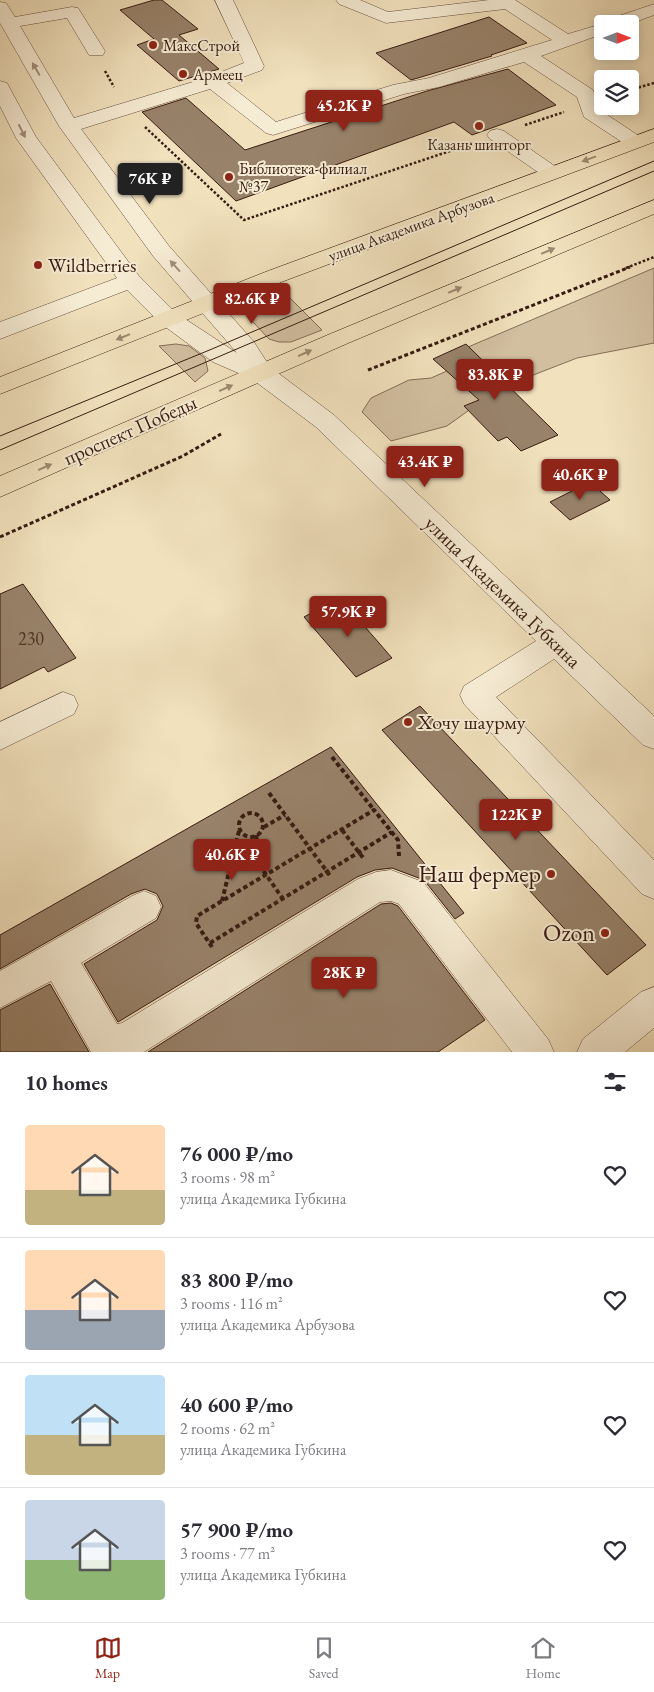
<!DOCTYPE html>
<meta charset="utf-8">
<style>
body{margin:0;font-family:"EB Garamond",serif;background:#f7f7f7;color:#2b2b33;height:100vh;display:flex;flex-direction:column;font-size:19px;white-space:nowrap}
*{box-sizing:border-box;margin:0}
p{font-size:16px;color:#7c7c81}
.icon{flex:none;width:28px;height:28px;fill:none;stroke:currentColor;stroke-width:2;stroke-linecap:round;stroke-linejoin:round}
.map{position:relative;height:1052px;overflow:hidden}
.side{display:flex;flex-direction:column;background:#fff;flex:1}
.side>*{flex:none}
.needle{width:32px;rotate:90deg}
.controls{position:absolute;left:594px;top:15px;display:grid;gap:10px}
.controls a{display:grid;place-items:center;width:45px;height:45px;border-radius:5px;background:#fff;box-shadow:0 2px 12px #0003;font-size:25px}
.price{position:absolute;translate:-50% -42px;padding:0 11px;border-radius:5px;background:#8f2418;color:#fff;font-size:16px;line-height:32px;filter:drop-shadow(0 1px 2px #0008)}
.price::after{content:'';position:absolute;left:50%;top:30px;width:15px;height:11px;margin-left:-8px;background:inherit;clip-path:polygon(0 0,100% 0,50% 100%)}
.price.active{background:#222;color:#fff}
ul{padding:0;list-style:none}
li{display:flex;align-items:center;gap:15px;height:125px;padding:0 25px}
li+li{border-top:1px solid #e1e1e2}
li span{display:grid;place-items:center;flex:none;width:140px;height:100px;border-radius:5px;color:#555}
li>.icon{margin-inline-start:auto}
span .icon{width:60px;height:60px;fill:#fffc;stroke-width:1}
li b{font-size:21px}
h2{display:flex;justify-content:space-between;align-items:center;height:60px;padding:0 25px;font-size:21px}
.dock{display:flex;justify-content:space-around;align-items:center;height:70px;border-top:1px solid #e1e1e2;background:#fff;font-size:14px;color:#7c7c81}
.dock a{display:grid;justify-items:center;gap:2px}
.dock .active{color:#8f2418}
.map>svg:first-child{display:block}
.green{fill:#d2bfa0;stroke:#856d58}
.building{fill:#98826a;stroke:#381b11}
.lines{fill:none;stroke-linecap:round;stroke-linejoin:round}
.minor-casing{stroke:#664c3c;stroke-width:1}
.major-casing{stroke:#381b11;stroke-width:1}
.path-far2{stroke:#381b11;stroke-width:2.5;stroke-dasharray:2.5 2;stroke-linecap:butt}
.path-far1{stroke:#381b11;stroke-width:3;stroke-dasharray:4 2.5;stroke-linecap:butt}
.path{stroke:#381b11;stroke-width:4;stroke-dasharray:4.5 3;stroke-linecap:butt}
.minor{fill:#f6ecd4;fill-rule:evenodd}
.major{fill:#f1e1bd;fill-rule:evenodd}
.tram{stroke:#381b11;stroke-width:1}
.oneway{fill:#a08e7c}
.oneway2{fill:#9e8870}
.poi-dot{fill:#8f2418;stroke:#f6ecd4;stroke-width:2}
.labels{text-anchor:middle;stroke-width:4;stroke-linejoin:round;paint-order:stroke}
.far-poi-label{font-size:16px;fill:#381b11;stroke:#f6ecd4;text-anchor:start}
.far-street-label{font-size:16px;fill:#381b11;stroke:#f6ecd4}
.number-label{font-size:18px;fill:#503527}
.poi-label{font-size:20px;fill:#381b11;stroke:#f6ecd4;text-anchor:start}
.street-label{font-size:20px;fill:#381b11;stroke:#f6ecd4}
.near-poi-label{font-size:24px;fill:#381b11;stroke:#f6ecd4;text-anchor:end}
</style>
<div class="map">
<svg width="654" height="1052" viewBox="0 0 654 1052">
<rect width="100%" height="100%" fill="#f1e1bd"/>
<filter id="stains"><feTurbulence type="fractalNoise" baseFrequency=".004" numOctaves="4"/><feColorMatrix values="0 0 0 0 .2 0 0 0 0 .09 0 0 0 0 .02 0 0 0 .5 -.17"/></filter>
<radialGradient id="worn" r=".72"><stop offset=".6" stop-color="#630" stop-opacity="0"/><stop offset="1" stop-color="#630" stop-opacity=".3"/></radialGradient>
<!-- green -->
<g class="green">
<polygon points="654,268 654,343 577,358 500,388 447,426 391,441 362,412 371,398 409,380 431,378 479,357 468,347"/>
<polygon points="286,294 322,330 291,342 279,342 269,339 252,321 251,315 255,309"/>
<polygon points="176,344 189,346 205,358 208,371 195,382 159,346"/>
</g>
<!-- building -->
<g class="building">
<polygon points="154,0 162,0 198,29 179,35 219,69 179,81 137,45 154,39 120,10"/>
<polygon points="489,17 527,43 491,55 492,56 411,80 376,53"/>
<polygon points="508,69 556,105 472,135 454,122 236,201 142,112 186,98 245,150 427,91"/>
<polygon points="466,344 558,435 521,451 507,437 498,441 464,406 479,400 433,359"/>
<polygon points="590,482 610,500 570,520 550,502"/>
<polygon points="23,584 76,658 48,672 44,667 0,689 0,594"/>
<polygon points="340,598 392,658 356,677 304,617"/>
<polygon points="420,706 646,945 607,975 382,730"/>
<polygon points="331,747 464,913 455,919 424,880 392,868 375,870 357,877 118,1022 84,964 157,920 163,906 157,894 145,889 131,894 0,969 0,935"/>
<polygon points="391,903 398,906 485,1020 438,1052 148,1052 381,904"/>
<polygon points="50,984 89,1052 0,1052 0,1010"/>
</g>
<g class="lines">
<defs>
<g id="minor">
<polygon points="215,0 233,0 264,66 262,70 227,83 276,122 393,85 429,78 552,40 505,9 386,23 339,4 336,0 360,0 388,12 489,0 515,0 568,34 605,23 607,20 654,4 654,15 630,24 602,24 602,34 541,56 593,90 600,110 642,138 645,142 642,146 635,148 628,146 584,117 577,97 524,62 439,87 404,94 273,135 266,133 210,89 81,129 169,246 254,342 270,367 334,415 654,716 654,749 643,745 554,659 496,697 654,860 654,899 642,894 464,704 460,695 464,686 536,641 316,427 252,379 213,362 160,323 127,290 0,339 0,322 117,278 16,138 0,106 0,81 7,83 36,137 139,276 176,313 237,353 153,256 59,126 0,23 0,2 6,3 15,17 72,7 78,8 105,51 103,55 89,55 67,18 20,26 74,118 206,78 244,63"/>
<polygon points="497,129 504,131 559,169 562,173 559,177 552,179 545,177 490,139 487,135 490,131"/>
<polygon points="63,692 74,696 78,705 74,714 0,750 0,722"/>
<polygon points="391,870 423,882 548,1039 554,1052 512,1052 399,904 391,901 380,902 144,1052 91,1052 51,981 0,1008 0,971 132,896 144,891 156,896 161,907 156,918 81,963 117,1024 122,1023 358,879 376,872"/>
<polygon points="654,987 654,1028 625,1052 577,1052 583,1039 641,992"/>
</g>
<g id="major">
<polygon points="654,129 654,142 284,281 0,394 0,377 268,271"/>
<polygon points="654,200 654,214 346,344 0,497 0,476 330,334"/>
</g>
</defs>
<!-- minor casing -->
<use href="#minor" class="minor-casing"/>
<!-- major casing -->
<use href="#major" class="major-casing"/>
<!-- path-far2 -->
<g class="path-far2">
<polyline points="105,71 114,87"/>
<polyline points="630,90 654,83"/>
<polyline points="525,125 564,112"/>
<polyline points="145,127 244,220 474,143"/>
<polyline points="626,268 654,257"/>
</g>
<!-- path-far1 -->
<g class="path-far1">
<polyline points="368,370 630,267"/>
<polyline points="0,537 183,456 221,434"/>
</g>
<!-- path -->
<g class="path">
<polyline points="332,757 374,810"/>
<polyline points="269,793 331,877"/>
<circle cx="251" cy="825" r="12"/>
<polyline points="264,827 285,815"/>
<polyline points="342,830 364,859"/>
<polyline points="256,835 260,866 283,899"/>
<polyline points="222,901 239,831"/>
<polyline points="210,943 392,832"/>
<polyline points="212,947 196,923 197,916 374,810 398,840 399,856"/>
</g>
<!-- minor -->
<use href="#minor" class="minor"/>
<!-- major -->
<use href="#major" class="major"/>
<!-- tram -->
<g class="tram">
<polyline points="0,436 212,349 654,161"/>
<polyline points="0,450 654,171"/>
</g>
</g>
<!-- one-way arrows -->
<defs><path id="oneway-solid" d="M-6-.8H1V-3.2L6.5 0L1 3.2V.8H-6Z" transform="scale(1.25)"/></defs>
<g class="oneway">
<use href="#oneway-solid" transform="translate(36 69) rotate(-120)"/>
<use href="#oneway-solid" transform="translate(22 131) rotate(63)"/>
<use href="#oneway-solid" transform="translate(175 266) rotate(-132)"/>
</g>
<g class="oneway2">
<use href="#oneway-solid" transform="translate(589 159) rotate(160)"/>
<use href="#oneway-solid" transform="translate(548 251) rotate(-23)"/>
<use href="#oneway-solid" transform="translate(455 290) rotate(-23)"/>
<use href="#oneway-solid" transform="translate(123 337) rotate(158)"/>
<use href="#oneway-solid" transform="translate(305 353) rotate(-24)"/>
<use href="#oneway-solid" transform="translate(226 388) rotate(-24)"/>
<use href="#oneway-solid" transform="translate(45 467) rotate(-24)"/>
</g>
<!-- markers -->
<g class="poi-dot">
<circle cx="153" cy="45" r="5"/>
<circle cx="183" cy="74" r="5"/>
<circle cx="479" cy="126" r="5"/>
<circle cx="229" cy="177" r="5"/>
<circle cx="38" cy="265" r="5"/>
<circle cx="408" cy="722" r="5"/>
<circle cx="551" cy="874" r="5"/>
<circle cx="605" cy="933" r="5"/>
</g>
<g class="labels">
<!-- far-poi labels -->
<g class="far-poi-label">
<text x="163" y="51">МаксСтрой</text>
<text x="193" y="80">Армеец</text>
<text x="479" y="150" text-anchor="middle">Казань шинторг</text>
<text x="239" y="174">Библиотека-филиал<tspan x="239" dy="18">№37</tspan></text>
</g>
<!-- far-street labels -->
<g class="far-street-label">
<text transform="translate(411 226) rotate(-20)" y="6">улица Академика Арбузова</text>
</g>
<!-- number labels -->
<g class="number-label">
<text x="31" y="645">230</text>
</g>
<!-- poi labels -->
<g class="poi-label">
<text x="48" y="272">Wildberries</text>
<text x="418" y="729">Хочу шаурму</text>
</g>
<!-- street labels -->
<g class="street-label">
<text transform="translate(130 430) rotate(-24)" y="7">проспект Победы</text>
<text transform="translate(503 592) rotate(44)" y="7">улица Академика Губкина</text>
</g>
<!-- near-poi labels -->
<g class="near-poi-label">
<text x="541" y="882">Наш фермер</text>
<text x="595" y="941">Ozon</text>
</g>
</g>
<rect width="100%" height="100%" filter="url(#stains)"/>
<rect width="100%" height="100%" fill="url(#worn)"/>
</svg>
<div class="controls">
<a><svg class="needle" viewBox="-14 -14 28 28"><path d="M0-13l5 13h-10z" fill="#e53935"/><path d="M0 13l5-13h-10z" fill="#7c7c81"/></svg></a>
<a><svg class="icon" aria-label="layers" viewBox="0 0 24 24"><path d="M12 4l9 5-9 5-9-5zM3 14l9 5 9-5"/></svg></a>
</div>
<b class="price" style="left:344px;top:132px">45.2K ₽</b>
<b class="price active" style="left:150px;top:205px">76K ₽</b>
<b class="price" style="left:252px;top:325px">82.6K ₽</b>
<b class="price" style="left:495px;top:401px">83.8K ₽</b>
<b class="price" style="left:425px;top:488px">43.4K ₽</b>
<b class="price" style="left:580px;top:501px">40.6K ₽</b>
<b class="price" style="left:348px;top:638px">57.9K ₽</b>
<b class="price" style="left:516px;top:841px">122K ₽</b>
<b class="price" style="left:232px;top:881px">40.6K ₽</b>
<b class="price" style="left:344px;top:999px">28K ₽</b>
</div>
<section class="side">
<h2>10 homes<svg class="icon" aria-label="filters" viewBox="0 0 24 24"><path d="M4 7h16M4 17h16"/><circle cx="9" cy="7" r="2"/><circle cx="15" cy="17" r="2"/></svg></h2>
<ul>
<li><span style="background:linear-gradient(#ffd9b3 65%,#c2b280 0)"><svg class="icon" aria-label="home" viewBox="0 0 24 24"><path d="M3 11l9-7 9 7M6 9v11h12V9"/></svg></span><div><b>76 000 ₽/mo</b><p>3 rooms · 98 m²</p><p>улица Академика Губкина</p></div><svg class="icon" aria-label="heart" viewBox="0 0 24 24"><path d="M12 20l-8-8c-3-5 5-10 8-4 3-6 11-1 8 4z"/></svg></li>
<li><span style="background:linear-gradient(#ffd9b3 60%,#9aa5b1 0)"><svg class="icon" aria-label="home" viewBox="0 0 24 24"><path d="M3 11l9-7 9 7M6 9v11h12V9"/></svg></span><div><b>83 800 ₽/mo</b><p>3 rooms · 116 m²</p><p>улица Академика Арбузова</p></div><svg class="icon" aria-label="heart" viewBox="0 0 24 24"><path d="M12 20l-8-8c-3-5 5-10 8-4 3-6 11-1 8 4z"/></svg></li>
<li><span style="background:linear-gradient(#bfe0f5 60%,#c2b280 0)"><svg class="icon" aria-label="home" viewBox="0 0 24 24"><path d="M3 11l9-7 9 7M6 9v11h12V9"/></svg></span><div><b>40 600 ₽/mo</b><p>2 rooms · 62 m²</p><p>улица Академика Губкина</p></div><svg class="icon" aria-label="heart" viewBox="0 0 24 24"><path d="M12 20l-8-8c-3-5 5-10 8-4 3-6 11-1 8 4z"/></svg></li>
<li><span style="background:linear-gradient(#c9d6e8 60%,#8fb573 0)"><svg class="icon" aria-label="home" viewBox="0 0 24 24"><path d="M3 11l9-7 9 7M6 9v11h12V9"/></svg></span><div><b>57 900 ₽/mo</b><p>3 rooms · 77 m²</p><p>улица Академика Губкина</p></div><svg class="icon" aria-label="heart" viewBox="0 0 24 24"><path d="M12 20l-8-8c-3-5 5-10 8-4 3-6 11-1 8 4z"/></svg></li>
</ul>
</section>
<nav class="dock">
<a class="active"><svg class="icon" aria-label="map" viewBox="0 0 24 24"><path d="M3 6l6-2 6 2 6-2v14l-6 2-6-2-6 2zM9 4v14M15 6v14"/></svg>Map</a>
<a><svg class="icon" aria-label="saved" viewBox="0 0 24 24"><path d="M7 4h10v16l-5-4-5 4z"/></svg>Saved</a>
<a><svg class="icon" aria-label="home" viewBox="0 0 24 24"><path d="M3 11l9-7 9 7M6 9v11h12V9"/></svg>Home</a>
</nav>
